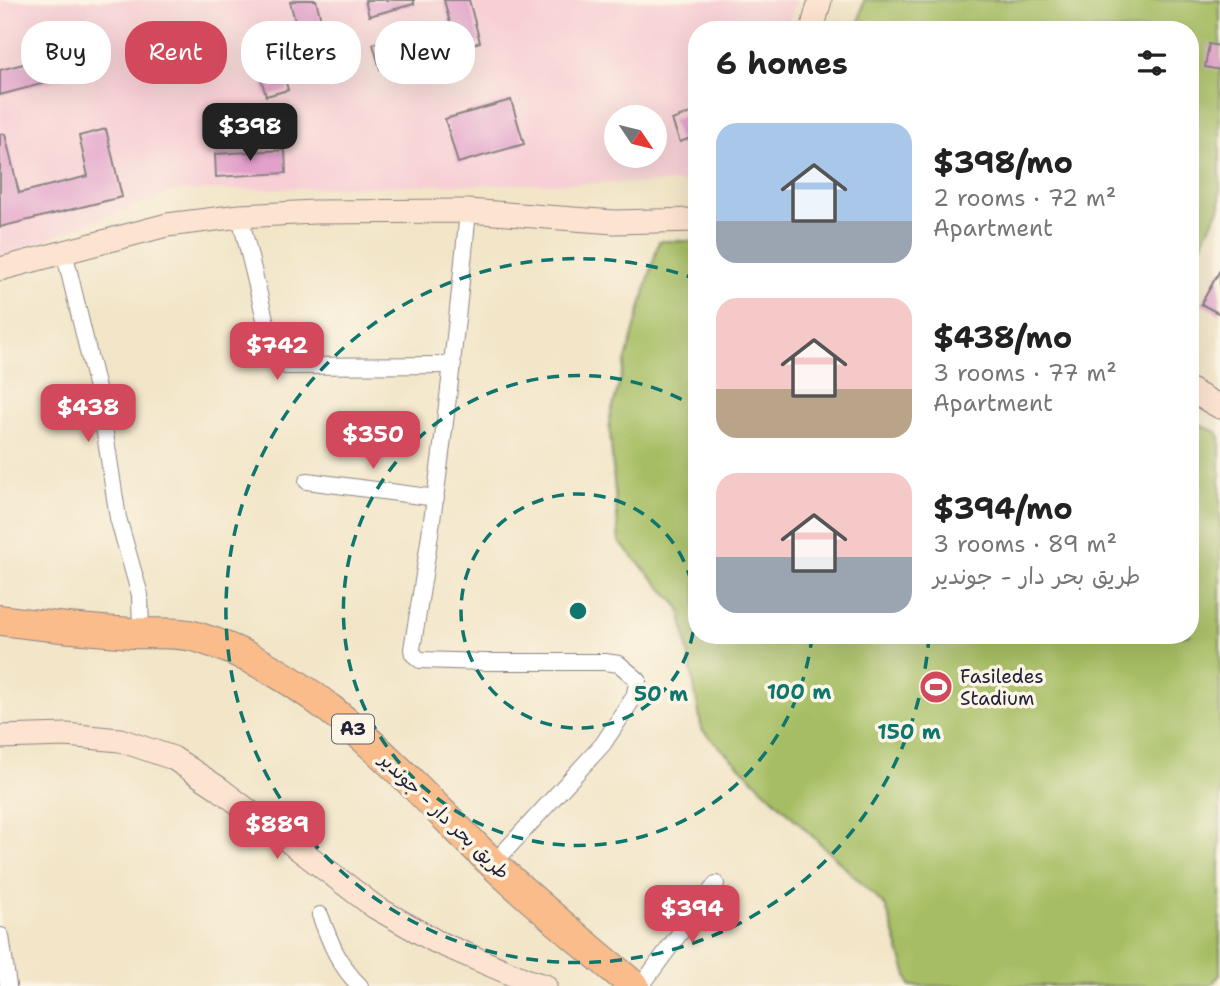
<!DOCTYPE html>
<meta charset="utf-8">
<style>
body{margin:0;font-family:"Shantell Sans","Playpen Sans Arabic",sans-serif;background:#f2f2f2;color:#222;height:100vh;display:flex;flex-direction:column;font-size:26px;white-space:nowrap}
*{box-sizing:border-box;margin:0}
p{font-size:23px;color:#767676}
.icon{flex:none;width:38px;height:38px;fill:none;stroke:currentColor;stroke-width:2;stroke-linecap:round;stroke-linejoin:round}
.map{position:relative;flex:1;overflow:hidden}
.details{position:absolute;left:688px;top:21px;width:511px;height:623px;display:flex;flex-direction:column;background:#fff;border-radius:28px;box-shadow:0 7px 28px #0002}
.details>*{flex:none}
.hud{position:absolute;left:21px;top:21px;width:562px;height:63px;display:flex;gap:14px}
.needle{width:46px;rotate:125deg}
.fabs{position:absolute;left:604px;top:105px;display:grid;gap:14px}
.fabs a{display:grid;place-items:center;width:63px;height:63px;border-radius:50%;background:#fff;box-shadow:0 7px 28px #0002;font-size:35px}
.price{position:absolute;translate:-50% -60px;padding:0 16px;border-radius:14px;background:#d1495b;color:#fff;font-size:23px;line-height:46px;filter:drop-shadow(0 2px 4px #0008)}
.price::after{content:'';position:absolute;left:50%;top:42px;width:21px;height:16px;margin-left:-10px;background:inherit;clip-path:polygon(0 0,100% 0,50% 100%)}
.price.active{background:#222;color:#fff}
ul{padding:0;list-style:none}
li{display:flex;align-items:center;gap:21px;height:175px;padding:0 28px}
li span{display:grid;place-items:center;flex:none;width:196px;height:140px;border-radius:21px;color:#555}
li>.icon{margin-inline-start:auto}
span .icon{width:84px;height:84px;fill:#fffc;stroke-width:1}
li b{font-size:30px}
h2{display:flex;justify-content:space-between;align-items:center;height:84px;padding:0 28px;font-size:30px}
.chip{padding:0 24px;border-radius:28px;background:#fff;box-shadow:0 7px 28px #0002;font-size:24px;line-height:63px}
.chip.active{background:#d1495b;color:#fff}
.map>svg:first-child{display:block}
.built{fill:#f7cfd5;fill-rule:evenodd}
.green{fill:#a6be64;stroke:#647050;stroke-width:2}
.building{fill:#e2a0cb}
.lines{fill:none;stroke-linecap:round;stroke-linejoin:round}
.street-casing{stroke:#8a8482;stroke-width:18}
.secondary-casing{stroke:#8a8482;stroke-width:25}
.highway-casing{stroke:#8a8482;stroke-width:32}
.street{stroke:#fff;stroke-width:16}
.secondary{stroke:#fde4d0;stroke-width:23}
.highway{stroke:#f9bc8a;stroke-width:30}
.ring{fill:none;stroke:#0f766e;stroke-width:3.5;stroke-dasharray:12 9}
.labels{text-anchor:middle;stroke-width:7;stroke-linejoin:round;paint-order:stroke}
.shield{fill:#fcf5e5;stroke:#63616e;stroke-width:2}
.shield-label{font-size:18px;font-weight:bold;fill:#22223b}
.poi-label{font-size:19px;fill:#22223b;stroke:#fcf5e5;text-anchor:start}
.street-label{font-size:19px;fill:#22223b;stroke:#fcf5e5}
.centre{fill:#0f766e;stroke:#fcf5e5;stroke-width:3.5}
.ring-label{font-size:21px;text-anchor:middle;font-weight:bold;fill:#0f766e;stroke:#fcf5e5;stroke-width:7;stroke-linejoin:round;paint-order:stroke}
</style>
<div class="map">
<svg width="1220" height="986" viewBox="0 0 1220 986">
<rect width="100%" height="100%" fill="#fcf5e5"/>
<filter id="ink" filterUnits="userSpaceOnUse"><feTurbulence type="fractalNoise" baseFrequency=".0143" numOctaves="2"/><feDisplacementMap in="SourceGraphic" scale="14" xChannelSelector="R" yChannelSelector="G"/><feConvolveMatrix kernelMatrix="1 2 1 2 8 2 1 2 1" color-interpolation-filters="sRGB"/></filter>
<filter id="wash" filterUnits="userSpaceOnUse"><feTurbulence type="fractalNoise" baseFrequency=".00686" numOctaves="4" result="noise"/><feDisplacementMap in="SourceGraphic" scale="28" xChannelSelector="R" yChannelSelector="G"/><feGaussianBlur stdDeviation="1.57" result="paint"/><feColorMatrix in="noise" values="0 0 0 0 0 0 0 0 0 0 0 0 0 0 0 0 0 1.4 0 .05"/><feComposite in="paint" operator="in"/></filter>
<g filter="url(#wash)">
<rect width="100%" height="100%" fill="#f2e5c8"/>
<!-- built -->
<path class="built" d="M0 0H796L787 30H696V182L429 185 175 191 0 257ZM616 117H654V156H616Z"/>
<!-- green -->
<g class="green">
<polygon points="864,0 1220,0 1220,207 1190,266 1190,30 857,30"/>
<polygon points="659,241 696,241 696,635 1190,635 1190,421 1217,432 1220,437 1220,975 1210,986 910,986 886,907 702,730 680,608 619,542 609,420"/>
</g>
<g id="blocks">
<!-- building -->
<g class="building">
<polygon points="297,0 316,0 335,75 311,81 290,2"/>
<polygon points="365,0 414,0 414,4 369,16"/>
<polygon points="444,0 469,0 480,42 380,69 373,44 450,23"/>
<polygon points="273,33 288,90 266,96 250,39"/>
<polygon points="1209,44 1220,46 1220,70 1205,67"/>
<polygon points="58,55 64,78 0,95 0,70"/>
<polygon points="511,100 524,144 458,163 445,119"/>
<polygon points="696,111 696,136 680,142 672,120"/>
<polygon points="106,129 122,197 0,227 0,134 5,134 19,193 88,176 79,136"/>
<polygon points="285,150 286,173 216,177 215,154"/>
<polygon points="1220,270 1220,314 1201,304"/>
</g>
</g>
</g>
<g filter="url(#ink)">
<use href="#blocks" fill-opacity="0" stroke="#8a8482" stroke-width="2"/>
<g class="lines">
<defs>
<g id="street">
<path d="M468 211C454 357 437 503 412 649L413 654 420 660 485 662H605L619 664 638 680 634 697 603 744 493 864"/>
<polyline points="240,216 274,356 279,363 286,366 453,365"/>
<polyline points="64,251 100,401 118,518 140,595 141,633"/>
<polyline points="307,481 436,498"/>
<path d="M320 915C330 942 339 966 360 986"/>
<polyline points="1,936 8,986"/>
<polyline points="641,986 716,884"/>
</g>
<g id="secondary">
<polyline points="812,30 820,0"/>
<polyline points="0,269 167,225 240,216 314,212 468,211 614,222 696,220"/>
<polyline points="1190,390 1220,407"/>
<polyline points="0,737 66,735 120,740 173,758 217,787 375,907 437,942 528,981 545,986"/>
</g>
<path id="highway" d="M0 620C44 626 87 630 132 633 153 634 180 631 200 638 320 675 403 777 490 861 536 905 586 945 634 986"/>
</defs>
<!-- street casing -->
<use href="#street" class="street-casing"/>
<!-- secondary casing -->
<use href="#secondary" class="secondary-casing"/>
<!-- highway casing -->
<use href="#highway" class="highway-casing"/>
<!-- street -->
<use href="#street" class="street"/>
<!-- secondary -->
<use href="#secondary" class="secondary"/>
<!-- highway -->
<use href="#highway" class="highway"/>
</g>
</g>
<!-- distance rings -->
<g class="ring">
<circle cx="578" cy="611" r="117"/>
<path d="M812 636A235 235 0 1 1 696 407"/>
<path d="M929 636A352 352 0 1 1 696 279"/>
</g>
<!-- icons -->
<defs>
<symbol id="stadium-disc" viewBox="-11 -11 22 22"><circle r="9.5" fill="#d1495b" stroke="#fcf5e5"/><path d="M0-5a6.5 5 0 1 0 0 10a6.5 5 0 1 0 0-10ZM-3.5-1.8h7v3.6h-7Z" fill="#fff"/></symbol>
</defs>
<g fill-rule="evenodd">
<use href="#stadium-disc" x="917" y="668" width="38" height="38"/>
</g>
<g class="labels">
<!-- shield labels -->
<rect class="shield" x="332" y="714.5" width="42" height="29" rx="5"/>
<g class="shield-label">
<text x="353" y="735">A3</text>
</g>
<!-- poi labels -->
<g class="poi-label">
<text x="960" y="683">Fasiledes<tspan x="960" dy="22">Stadium</tspan></text>
</g>
<!-- street labels -->
<g class="street-label">
<text transform="translate(445 816) rotate(44)" y="7">طريق بحر دار - جوندير</text>
</g>
</g>
<circle cx="578" cy="611" r="10" class="centre"/>
<g class="ring-label">
<text x="799" y="699">100 m</text>
<text x="661" y="701">50 m</text>
<text x="909" y="739">150 m</text>
</g>
</svg>
<div class="fabs">
<a><svg class="needle" viewBox="-14 -14 28 28"><path d="M0-13l5 13h-10z" fill="#e53935"/><path d="M0 13l5-13h-10z" fill="#767676"/></svg></a>
</div>
<b class="price active" style="left:250px;top:163px">$398</b>
<b class="price" style="left:277px;top:382px">$742</b>
<b class="price" style="left:88px;top:444px">$438</b>
<b class="price" style="left:373px;top:471px">$350</b>
<b class="price" style="left:277px;top:861px">$889</b>
<b class="price" style="left:692px;top:945px">$394</b>
<div class="hud">
<a class="chip">Buy</a>
<a class="chip active">Rent</a>
<a class="chip">Filters</a>
<a class="chip">New</a>
</div>
<section class="details">
<h2>6 homes<svg class="icon" aria-label="filters" viewBox="0 0 24 24"><path d="M4 7h16M4 17h16"/><circle cx="9" cy="7" r="2"/><circle cx="15" cy="17" r="2"/></svg></h2>
<ul>
<li><span style="background:linear-gradient(#a9c7e8 70%,#9aa5b1 0)"><svg class="icon" aria-label="home" viewBox="0 0 24 24"><path d="M3 11l9-7 9 7M6 9v11h12V9"/></svg></span><div><b>$398/mo</b><p>2 rooms · 72 m²</p><p>Apartment</p></div></li>
<li><span style="background:linear-gradient(#f6c9c9 65%,#b9a48a 0)"><svg class="icon" aria-label="home" viewBox="0 0 24 24"><path d="M3 11l9-7 9 7M6 9v11h12V9"/></svg></span><div><b>$438/mo</b><p>3 rooms · 77 m²</p><p>Apartment</p></div></li>
<li><span style="background:linear-gradient(#f6c9c9 60%,#9aa5b1 0)"><svg class="icon" aria-label="home" viewBox="0 0 24 24"><path d="M3 11l9-7 9 7M6 9v11h12V9"/></svg></span><div><b>$394/mo</b><p>3 rooms · 89 m²</p><p>طريق بحر دار - جوندير</p></div></li>
</ul>
</section>
</div>
